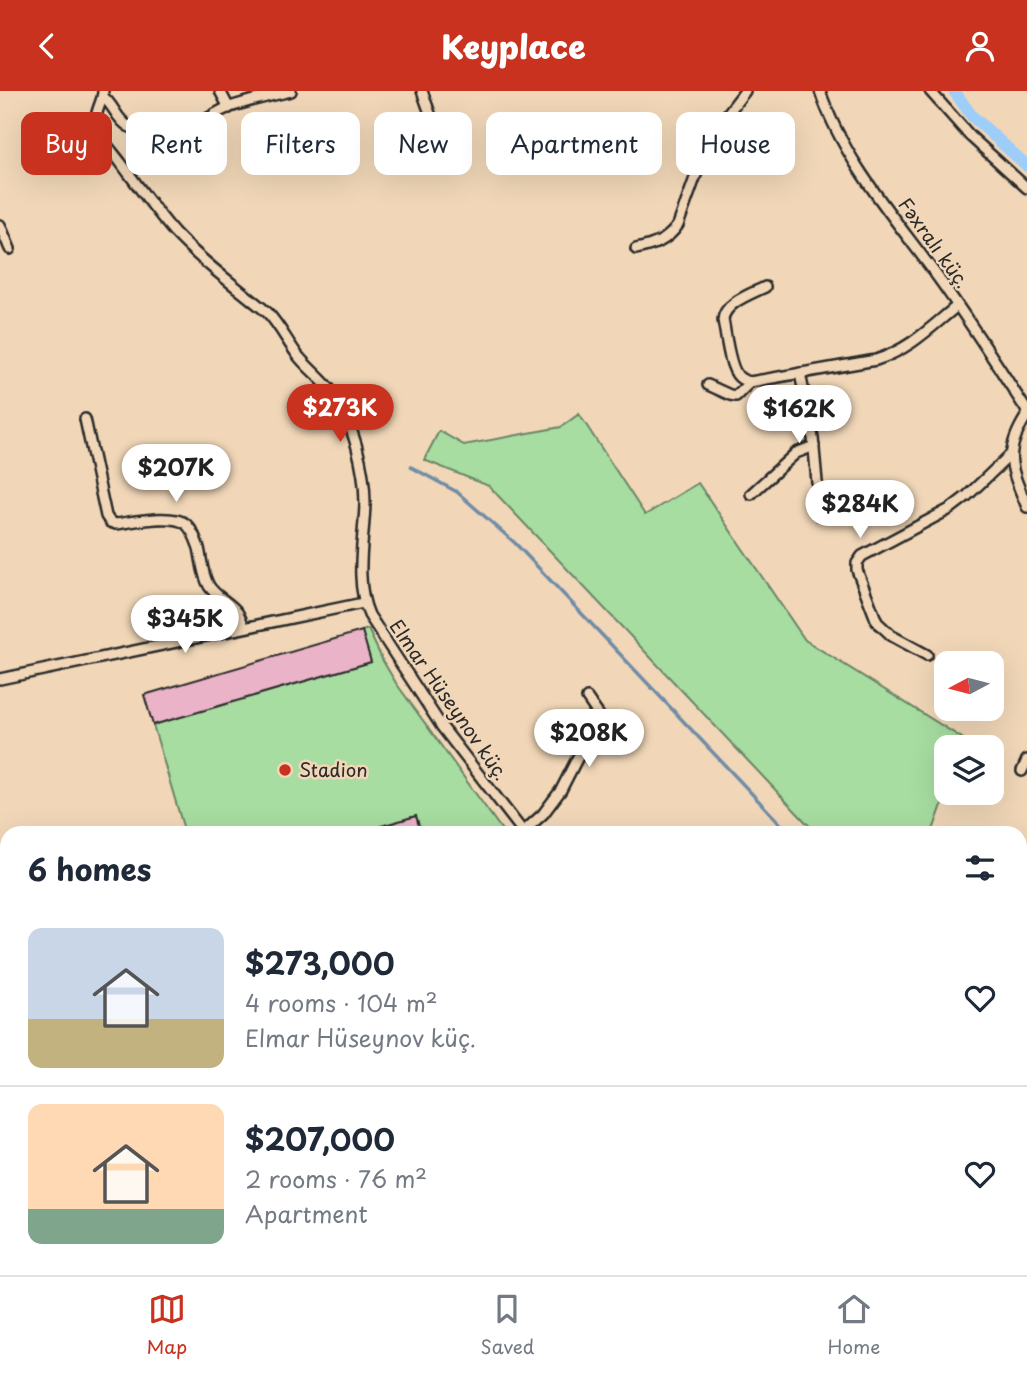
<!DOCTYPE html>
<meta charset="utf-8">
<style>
body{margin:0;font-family:"Playpen Sans",sans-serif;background:#f2f2f3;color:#1f2937;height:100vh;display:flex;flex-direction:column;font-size:26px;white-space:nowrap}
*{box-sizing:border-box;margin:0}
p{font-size:23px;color:#747a83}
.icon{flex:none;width:38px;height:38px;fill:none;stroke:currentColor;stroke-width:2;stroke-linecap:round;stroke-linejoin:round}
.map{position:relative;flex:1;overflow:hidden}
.drawer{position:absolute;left:0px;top:735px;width:1027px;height:450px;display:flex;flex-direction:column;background:#fff;border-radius:21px 21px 0 0;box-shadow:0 7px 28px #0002}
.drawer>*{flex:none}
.guide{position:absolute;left:21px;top:21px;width:985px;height:63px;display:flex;gap:14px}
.needle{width:46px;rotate:263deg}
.tools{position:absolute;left:934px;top:560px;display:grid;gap:14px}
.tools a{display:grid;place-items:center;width:70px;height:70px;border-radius:14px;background:#fff;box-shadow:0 7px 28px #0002;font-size:35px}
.price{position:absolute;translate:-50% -60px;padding:0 16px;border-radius:24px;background:#fff;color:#222;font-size:23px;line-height:46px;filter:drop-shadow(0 2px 4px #0008)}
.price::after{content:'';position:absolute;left:50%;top:42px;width:21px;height:16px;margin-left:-10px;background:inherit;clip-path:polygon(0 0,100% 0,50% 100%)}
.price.current{background:#c8321e;color:#fff}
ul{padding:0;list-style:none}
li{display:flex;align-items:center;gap:21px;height:175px;padding:0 28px}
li+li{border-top:2px solid #e0e1e3}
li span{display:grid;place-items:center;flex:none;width:196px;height:140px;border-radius:14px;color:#555}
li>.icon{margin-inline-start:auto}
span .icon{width:84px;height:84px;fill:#fffc;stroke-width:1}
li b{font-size:30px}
h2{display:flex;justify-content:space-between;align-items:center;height:84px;padding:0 28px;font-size:30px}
.tag{padding:0 24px;border-radius:14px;background:#fff;box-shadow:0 7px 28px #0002;font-size:24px;line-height:63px}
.tag.current{background:#c8321e;color:#fff}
header{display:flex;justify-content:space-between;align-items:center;height:91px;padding:0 28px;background:#c8321e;color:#fff;font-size:32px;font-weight:800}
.menu{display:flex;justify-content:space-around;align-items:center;height:98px;border-top:2px solid #e0e1e3;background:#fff;font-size:19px;color:#747a83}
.menu a{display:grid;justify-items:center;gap:4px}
.menu .current{color:#c8321e}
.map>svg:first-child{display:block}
.built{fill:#efccbc}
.green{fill:#a7dda1;stroke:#698466;stroke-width:2}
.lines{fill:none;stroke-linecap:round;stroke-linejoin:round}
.stream{stroke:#6f8ca7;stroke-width:3.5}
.canal{stroke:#9dcdf9;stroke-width:12}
.building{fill:#ebb3c7;stroke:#2b2b2b;stroke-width:2}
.minor-casing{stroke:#2b2b2b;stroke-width:14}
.minor{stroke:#f1d7b8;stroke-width:9}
.poi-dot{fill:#c8321e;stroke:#f1d7b8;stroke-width:2.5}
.labels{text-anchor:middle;stroke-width:5;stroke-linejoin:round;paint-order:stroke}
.street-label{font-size:19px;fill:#2b2b2b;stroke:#f1d7b8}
.poi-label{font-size:19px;fill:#2b2b2b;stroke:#f1d7b8;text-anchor:start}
</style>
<header><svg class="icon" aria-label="back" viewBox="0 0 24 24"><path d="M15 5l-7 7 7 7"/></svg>Keyplace<svg class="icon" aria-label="person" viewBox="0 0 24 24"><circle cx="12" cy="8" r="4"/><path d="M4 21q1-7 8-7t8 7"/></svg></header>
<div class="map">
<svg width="1027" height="1184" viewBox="0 0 1027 1184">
<rect width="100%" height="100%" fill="#f1d7b8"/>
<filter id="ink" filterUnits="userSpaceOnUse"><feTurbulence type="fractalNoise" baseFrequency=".0143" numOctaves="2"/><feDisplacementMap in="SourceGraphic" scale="14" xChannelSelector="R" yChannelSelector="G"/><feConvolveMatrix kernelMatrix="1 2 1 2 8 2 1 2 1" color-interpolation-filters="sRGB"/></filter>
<g filter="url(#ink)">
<!-- built -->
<polygon class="built" points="87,1178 253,1178 245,1184 78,1184"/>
<!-- green -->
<g class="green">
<polygon points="579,323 645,424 698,392 805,549 965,649 962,656 947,656 947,700 932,742 816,742 489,395 424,369 439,340 464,354 561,336"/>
<polygon points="368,538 383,570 396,592 504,742 421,742 416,725 356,742 185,742 153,634 371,571 362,540"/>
<polygon points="7,1020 7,1086 0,1076 0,1025"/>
<polygon points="0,1132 7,1132 7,1177 0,1182"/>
</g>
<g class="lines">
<!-- stream -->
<g class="stream">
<polyline points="411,376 457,401 515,452 789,742"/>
<polyline points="1020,876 1027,886"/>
</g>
<!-- canal -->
<polyline class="canal" points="954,0 972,25 1027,75"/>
</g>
<!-- building -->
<g class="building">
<polygon points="362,540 371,571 153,634 144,604"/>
<polygon points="416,725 421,742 365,742 365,740"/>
</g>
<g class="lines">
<defs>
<g id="minor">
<path d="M103 0C103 11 95 19 96 31 98 46 113 61 121 72 138 95 155 119 174 141 202 171 237 196 268 222 280 235 288 252 299 266 309 278 322 288 332 301 353 330 365 377 365 413 364 449 354 490 369 524L442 636 524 742"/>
<polyline points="220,0 229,17"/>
<polyline points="422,0 432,28"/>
<path d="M820 0C843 68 892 124 934 181 967 226 997 273 1027 320"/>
<polyline points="930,0 970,45 1027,97"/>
<path d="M103 6C114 14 116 28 128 35 140 42 179 41 193 35 205 30 215 22 227 17 248 10 269 5 291 0"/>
<polyline points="0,134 10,158"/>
<path d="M636 158C654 154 667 150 678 134L700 73 719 34 745 0"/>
<path d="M765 196C751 203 724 212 723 229 726 243 729 277 739 286 743 290 745 289 750 291L876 269C910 258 930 237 957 215"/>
<polyline points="800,282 813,347 820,424"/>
<polyline points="708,294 730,304 736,305 750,291"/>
<path d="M1027 324C1002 363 1011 377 1027 416"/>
<path d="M85 328 106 425 110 431 116 433C132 431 173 422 186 433 193 439 196 449 199 457 202 470 202 483 209 495 216 506 229 511 237 521 240 525 242 531 244 536"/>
<polyline points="751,403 796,362 814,355"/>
<polyline points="927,564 892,545 877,531 857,479 857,472 862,465 950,418 967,405 1010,364"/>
<polyline points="0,588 363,512"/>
<polyline points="1022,680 1027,669"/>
<polyline points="523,741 543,723 561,699 582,658 601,635 600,626 587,607"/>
<polyline points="1020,964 1027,971"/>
<polyline points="439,1178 441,1184"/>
<polyline points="670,1178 673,1184"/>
<polyline points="876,1178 882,1184"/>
<polyline points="19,1184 27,1178"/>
<polyline points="53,1184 62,1178"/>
<polyline points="340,1184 356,1178"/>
<polyline points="820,1184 833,1178"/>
</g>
</defs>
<!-- minor casing -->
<use href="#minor" class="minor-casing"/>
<!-- minor -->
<use href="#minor" class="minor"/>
</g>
</g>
<!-- markers -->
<circle class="poi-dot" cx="285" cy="679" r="7"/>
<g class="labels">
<!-- street labels -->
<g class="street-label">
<text transform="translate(934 152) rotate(54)" y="7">Fəxralı küç.</text>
<text transform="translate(449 609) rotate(55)" y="7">Elmar Hüseynov küç.</text>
</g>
<!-- poi labels -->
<g class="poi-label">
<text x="299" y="686">Stadion</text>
</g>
</g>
</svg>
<div class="tools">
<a><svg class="needle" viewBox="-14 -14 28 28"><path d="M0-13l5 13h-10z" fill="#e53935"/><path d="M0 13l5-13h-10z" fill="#747a83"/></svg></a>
<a><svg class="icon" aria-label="layers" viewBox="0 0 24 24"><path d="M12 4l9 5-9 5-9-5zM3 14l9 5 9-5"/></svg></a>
</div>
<b class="price current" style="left:340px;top:353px">$273K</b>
<b class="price" style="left:799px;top:354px">$162K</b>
<b class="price" style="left:176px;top:413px">$207K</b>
<b class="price" style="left:860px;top:449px">$284K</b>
<b class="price" style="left:185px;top:564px">$345K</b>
<b class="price" style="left:589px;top:678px">$208K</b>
<div class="guide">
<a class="tag current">Buy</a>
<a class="tag">Rent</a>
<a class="tag">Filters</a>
<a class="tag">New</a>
<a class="tag">Apartment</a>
<a class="tag">House</a>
</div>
<section class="drawer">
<h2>6 homes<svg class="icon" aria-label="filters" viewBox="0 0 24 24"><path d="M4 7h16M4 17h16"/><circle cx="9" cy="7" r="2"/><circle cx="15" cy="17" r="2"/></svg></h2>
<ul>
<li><span style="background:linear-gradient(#c9d6e8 65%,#c2b280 0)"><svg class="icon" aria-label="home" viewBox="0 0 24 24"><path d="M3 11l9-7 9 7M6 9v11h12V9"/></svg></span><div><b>$273,000</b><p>4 rooms · 104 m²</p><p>Elmar Hüseynov küç.</p></div><svg class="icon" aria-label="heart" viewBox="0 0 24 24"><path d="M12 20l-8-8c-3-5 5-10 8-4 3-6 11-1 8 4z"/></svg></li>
<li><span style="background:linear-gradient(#ffd9b3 75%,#7fa58c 0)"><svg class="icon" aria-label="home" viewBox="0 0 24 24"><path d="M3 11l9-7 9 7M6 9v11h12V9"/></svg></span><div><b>$207,000</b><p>2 rooms · 76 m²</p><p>Apartment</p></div><svg class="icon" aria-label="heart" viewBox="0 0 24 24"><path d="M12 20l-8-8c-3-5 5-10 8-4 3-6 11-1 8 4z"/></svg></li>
</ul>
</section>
</div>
<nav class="menu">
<a class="current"><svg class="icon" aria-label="map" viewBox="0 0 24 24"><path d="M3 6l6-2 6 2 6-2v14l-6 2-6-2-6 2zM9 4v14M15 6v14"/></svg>Map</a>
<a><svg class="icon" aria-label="saved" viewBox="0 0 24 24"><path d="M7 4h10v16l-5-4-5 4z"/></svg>Saved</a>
<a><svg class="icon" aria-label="home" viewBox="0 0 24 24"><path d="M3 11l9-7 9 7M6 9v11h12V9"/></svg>Home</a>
</nav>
